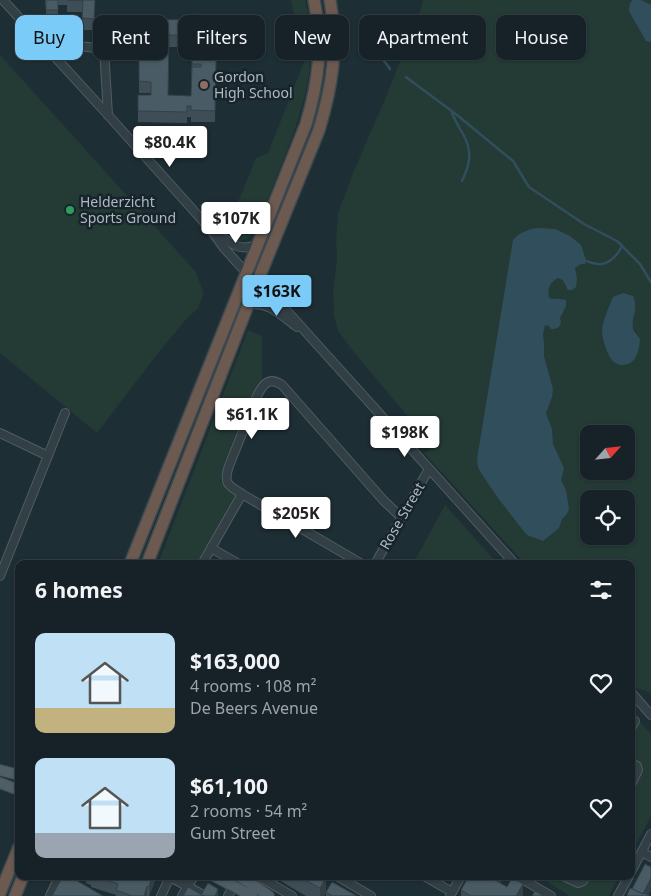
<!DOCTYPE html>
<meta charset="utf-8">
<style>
body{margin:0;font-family:"Noto Sans",sans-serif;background:#232f34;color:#f1f3f6;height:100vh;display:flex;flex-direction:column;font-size:19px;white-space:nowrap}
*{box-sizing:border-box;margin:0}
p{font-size:16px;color:#9ea4a8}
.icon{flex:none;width:28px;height:28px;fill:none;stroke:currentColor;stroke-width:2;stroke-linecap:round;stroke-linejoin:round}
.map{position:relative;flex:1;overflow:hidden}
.details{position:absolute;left:15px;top:560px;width:620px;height:320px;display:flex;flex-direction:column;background:#162228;border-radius:10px;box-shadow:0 1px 4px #0004,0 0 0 1px #353f45}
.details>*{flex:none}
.hud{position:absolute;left:15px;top:15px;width:621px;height:45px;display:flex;gap:10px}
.needle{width:32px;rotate:63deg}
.buttons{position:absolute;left:580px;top:425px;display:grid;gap:10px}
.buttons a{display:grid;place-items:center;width:55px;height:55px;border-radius:10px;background:#162228;box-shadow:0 1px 4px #0004,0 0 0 1px #353f45;font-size:25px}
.price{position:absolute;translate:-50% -42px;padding:0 11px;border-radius:5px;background:#fff;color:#222;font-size:16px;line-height:32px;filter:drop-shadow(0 1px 2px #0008)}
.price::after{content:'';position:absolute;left:50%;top:30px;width:15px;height:11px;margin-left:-8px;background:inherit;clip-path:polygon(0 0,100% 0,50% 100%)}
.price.on{background:#7bcbf8;color:#111}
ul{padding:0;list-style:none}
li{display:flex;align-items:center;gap:15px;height:125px;padding:0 20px}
li span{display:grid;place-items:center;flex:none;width:140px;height:100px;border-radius:10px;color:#555}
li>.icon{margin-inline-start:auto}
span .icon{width:60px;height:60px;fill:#fffc;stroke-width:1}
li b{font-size:21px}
h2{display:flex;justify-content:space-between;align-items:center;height:60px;padding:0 20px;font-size:21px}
.tag{padding:0 18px;border-radius:10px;background:#162228;box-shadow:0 1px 4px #0004,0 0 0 1px #353f45;font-size:18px;line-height:45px}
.tag.on{background:#7bcbf8;color:#111}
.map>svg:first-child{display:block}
.green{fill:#233a35;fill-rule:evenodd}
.water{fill:#314e5c}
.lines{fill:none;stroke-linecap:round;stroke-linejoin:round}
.stream{stroke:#314e5c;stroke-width:2.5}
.minor-casing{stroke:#4f5d64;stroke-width:10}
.major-casing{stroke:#3e4b52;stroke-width:12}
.highway-casing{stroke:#3c4a50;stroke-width:14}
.minor{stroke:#323f45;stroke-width:8}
.major{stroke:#4f5e66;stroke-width:10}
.highway{stroke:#6c594f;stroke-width:11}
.wall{fill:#3f4e56;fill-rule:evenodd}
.shaded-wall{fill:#334046}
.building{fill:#495b64;stroke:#334046;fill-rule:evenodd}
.education-dot{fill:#8d6e63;stroke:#18242a;stroke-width:2}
.leisure-dot{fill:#2e9e5b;stroke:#18242a;stroke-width:2}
.labels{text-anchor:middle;stroke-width:5;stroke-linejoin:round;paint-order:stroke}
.poi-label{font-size:14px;fill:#abbac3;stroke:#18242a;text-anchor:start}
.street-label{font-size:14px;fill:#abbac3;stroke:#18242a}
</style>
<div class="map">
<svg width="651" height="896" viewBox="0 0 651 896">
<rect width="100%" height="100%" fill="#1e2e35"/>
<!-- green -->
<g class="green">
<path d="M291 0H305C328 83 280 158 255 234L237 243 239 239 230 229 227 230 223 229 198 205 199 204H237L256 158 268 153 304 62 303 26 296 24Z"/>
<path d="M423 0H651V693L637 688 631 681V644L634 641 636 626 631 615V564H525L424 453 433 446 356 355 338 331 334 316 333 291 337 259 336 242 338 213 353 173 385 99 421 9ZM589 434H626V471H589ZM589 499H626V536H589Z"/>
<polygon points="0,55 195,271 204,293 198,309 189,316 158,353 97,433 0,353"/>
<polygon points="248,330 262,336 262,383 220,481 236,496 197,564 158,564"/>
<polygon points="445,505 498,564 413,564"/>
<polygon points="631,712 651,734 651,816 631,854"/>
<polygon points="537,876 619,876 609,896 570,896"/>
</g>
<!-- water -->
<g class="water">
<polygon points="633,0 641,0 651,5 651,42 646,41 629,11 630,3"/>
<path d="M538 228 555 229 570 236 581 245 585 257 586 258 585 264H581L575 268 577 278 576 287 572 290H568C564 285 566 280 558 278 550 282 547 289 549 298 554 300 560 298 566 300V306L560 318 561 322 559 327 554 329H551L549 326 545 325 543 334 544 344V356L553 389 552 397 546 413 552 429 553 444 564 468 561 480 566 490 569 509 567 514 562 519 559 528 543 541 527 535 522 529 498 498 481 473 478 467 477 459 513 240C519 233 528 229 538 228Z"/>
<path d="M623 293 633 296C639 310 631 316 633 329 634 332 638 336 640 339 639 350 637 365 622 365 619 365 614 363 612 360 607 355 602 338 602 331 603 319 609 307 613 297Z"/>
</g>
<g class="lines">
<!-- stream -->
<g class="stream">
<path d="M369 29C383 39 376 42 381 55 382 60 387 64 390 69"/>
<polyline points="406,77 457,115 513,161 529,187 584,224 617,241 640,264 651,282"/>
<path d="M452 113C455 121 459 127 463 134 473 152 470 164 462 181"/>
<path d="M586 261C590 262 597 265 602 264 610 263 620 253 622 245"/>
</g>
<defs>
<g id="minor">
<polyline points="3,0 108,115 211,230 224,248 241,267 268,290 515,564"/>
<polyline points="47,48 57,44 62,44 104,49 108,115"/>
<polyline points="104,49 114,49"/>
<path d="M216 233C230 243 239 252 257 245"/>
<path d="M248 305C268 300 283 317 297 327"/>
<polyline points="0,433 48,456"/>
<polyline points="211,548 239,564"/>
<polyline points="202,564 242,494"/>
<path d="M362 564 242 494C228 485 223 484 229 466L257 396C263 384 269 376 282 385L384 501 401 517"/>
<polyline points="375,564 429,469"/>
<polyline points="0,576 65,413"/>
<polyline points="631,692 651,715"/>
<polyline points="631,728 635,721"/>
<polyline points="631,763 637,766 638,770 631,785"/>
<polyline points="642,852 651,857"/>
<polyline points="631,872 651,834"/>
<polyline points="258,876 292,896"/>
<polyline points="337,876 371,896"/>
<polyline points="424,876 452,892"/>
<polyline points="517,876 551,896"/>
<polyline points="563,876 578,883 583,881 586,876"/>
<polyline points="50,896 58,879 64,877 72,878"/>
<polyline points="161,896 168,881 172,878 205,896"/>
<polyline points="182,896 194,876"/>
<polyline points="228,896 233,887"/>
<polyline points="450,896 461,876"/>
<polyline points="618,896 629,876"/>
</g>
<g id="major">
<polyline points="0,770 19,775"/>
<polyline points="0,783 19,790"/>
<polyline points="214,876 252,896"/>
<polyline points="239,876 269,896"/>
</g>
<g id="highway">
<path d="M130 564 306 124C319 80 323 45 314 0"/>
<path d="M147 564 248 305 319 130C333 83 338 49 330 0"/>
<polyline points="0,893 19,847"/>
<polyline points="15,896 23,876"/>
</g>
</defs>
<!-- minor casing -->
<use href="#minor" class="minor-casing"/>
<!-- major casing -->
<use href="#major" class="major-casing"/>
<!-- highway casing -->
<use href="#highway" class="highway-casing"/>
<!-- minor -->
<use href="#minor" class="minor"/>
<!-- major -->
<use href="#major" class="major"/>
<!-- highway -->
<use href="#highway" class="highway"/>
</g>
<!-- wall -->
<g class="wall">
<polygon points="45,0 95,0 94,30 82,30 83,12 67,12 67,5 58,5 58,21 46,21 46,6 45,6"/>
<path d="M217 15 215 122H191V117H187V123L138 122V95H151V93H139V54H137V33L192 26 203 17ZM169 47H192L191 96 168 95Z"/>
<polygon points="81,876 157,876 149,896 116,896 116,895 91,887 91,885 86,883 86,878"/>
<polygon points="272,876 323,876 326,893 324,896 306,896"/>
<polygon points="501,876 501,884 523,896 461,896 461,890"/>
<polygon points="326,892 357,896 326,896"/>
</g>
<!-- shaded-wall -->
<g class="shaded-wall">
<polygon points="152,876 157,876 149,896 149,887"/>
<polygon points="499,876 501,876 501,884 494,895 494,884"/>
<polygon points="326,878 326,893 324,896 320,896 320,888"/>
<polygon points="651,878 651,890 648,896 642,896"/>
<polygon points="523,884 523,896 516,896"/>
<polygon points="147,886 147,896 144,896"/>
<polygon points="218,889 218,896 215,896"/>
</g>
<!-- building -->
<g class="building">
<rect x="46" y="0" width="12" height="10"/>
<polygon points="67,0 95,0 94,19 82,18 83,1"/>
<path d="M193 14 203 15V17H206V15H217L215 111 191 110V106H187V112L138 111V95H151V82L139 81V42H137V33H139L140 19 188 20V26H192ZM169 35 192 36V64H201V67H192L191 96 168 95Z"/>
<polygon points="645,864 651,867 651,878 643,894 632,889"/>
<polygon points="63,876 69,876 103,896 52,896"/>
<polygon points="95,876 152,876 149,887 147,886 144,896 132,896 116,890 118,884"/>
<polygon points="297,876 323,876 326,878 320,888"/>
<polygon points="469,876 488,876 507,887 512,878 523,884 516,896 471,896 461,890"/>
<polygon points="488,876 499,876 496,881"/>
<polygon points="332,882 357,896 332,896 326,892"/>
<polygon points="208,883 218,889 215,896 204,896 201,895"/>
<polygon points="188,887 204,896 183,896"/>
<polygon points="630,888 643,894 644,893 650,896 628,896 627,895"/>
<polygon points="535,891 544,896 532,896"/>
</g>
<!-- markers -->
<circle class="education-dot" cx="204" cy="85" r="5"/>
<circle class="leisure-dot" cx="70" cy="210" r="5"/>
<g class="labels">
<!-- poi labels -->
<g class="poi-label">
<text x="214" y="82">Gordon<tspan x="214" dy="16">High School</tspan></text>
<text x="80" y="207">Helderzicht<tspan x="80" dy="16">Sports Ground</tspan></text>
</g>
<!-- street labels -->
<g class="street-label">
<text transform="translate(402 516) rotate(-60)" y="5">Rose Street</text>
</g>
</g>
</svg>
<div class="buttons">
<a><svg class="needle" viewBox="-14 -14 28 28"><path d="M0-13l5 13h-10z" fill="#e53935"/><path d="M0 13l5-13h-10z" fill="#9ea4a8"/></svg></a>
<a><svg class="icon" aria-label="locate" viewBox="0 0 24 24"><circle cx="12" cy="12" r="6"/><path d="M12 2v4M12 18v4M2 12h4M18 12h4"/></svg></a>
</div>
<b class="price" style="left:170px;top:168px">$80.4K</b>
<b class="price" style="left:236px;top:244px">$107K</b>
<b class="price on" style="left:277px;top:317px">$163K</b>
<b class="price" style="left:252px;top:440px">$61.1K</b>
<b class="price" style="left:405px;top:458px">$198K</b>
<b class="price" style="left:296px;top:539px">$205K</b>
<div class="hud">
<a class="tag on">Buy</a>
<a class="tag">Rent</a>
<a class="tag">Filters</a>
<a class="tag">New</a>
<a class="tag">Apartment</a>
<a class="tag">House</a>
</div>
<section class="details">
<h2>6 homes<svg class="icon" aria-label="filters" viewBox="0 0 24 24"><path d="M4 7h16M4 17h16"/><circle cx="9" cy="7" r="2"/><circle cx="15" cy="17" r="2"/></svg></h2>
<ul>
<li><span style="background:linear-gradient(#bfe0f5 75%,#c2b280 0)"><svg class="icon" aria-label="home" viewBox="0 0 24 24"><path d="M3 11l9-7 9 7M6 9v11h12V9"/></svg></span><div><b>$163,000</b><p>4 rooms · 108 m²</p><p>De Beers Avenue</p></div><svg class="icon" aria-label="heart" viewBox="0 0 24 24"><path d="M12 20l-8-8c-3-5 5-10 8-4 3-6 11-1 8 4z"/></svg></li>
<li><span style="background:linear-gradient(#bfe0f5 75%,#9aa5b1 0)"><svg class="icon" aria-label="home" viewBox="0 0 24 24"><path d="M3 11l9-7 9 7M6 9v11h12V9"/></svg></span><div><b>$61,100</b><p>2 rooms · 54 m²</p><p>Gum Street</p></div><svg class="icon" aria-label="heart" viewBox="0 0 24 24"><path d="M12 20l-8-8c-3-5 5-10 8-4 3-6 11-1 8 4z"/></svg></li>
</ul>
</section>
</div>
